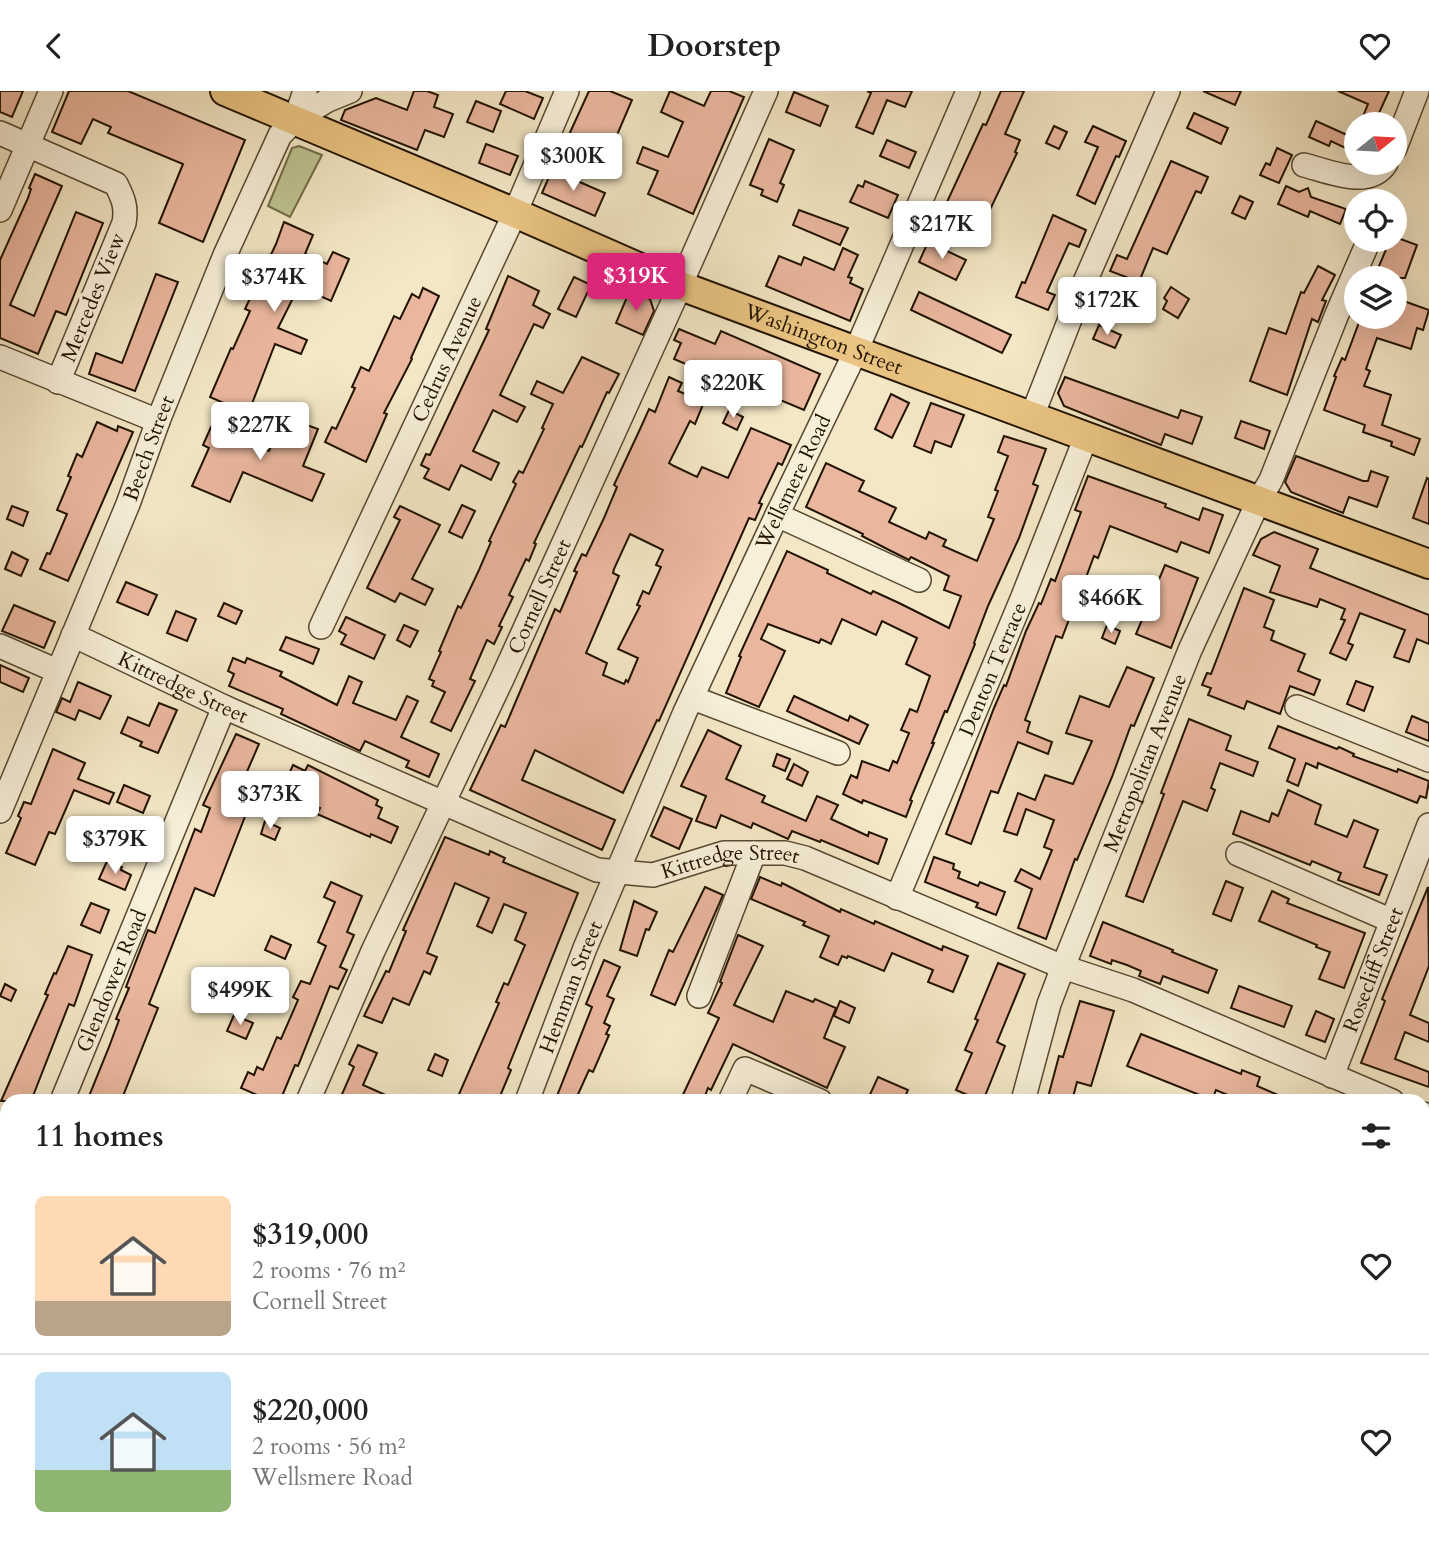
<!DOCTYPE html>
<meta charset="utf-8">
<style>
body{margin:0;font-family:Cardo,serif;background:#f6f6f6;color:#222;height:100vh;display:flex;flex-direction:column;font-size:26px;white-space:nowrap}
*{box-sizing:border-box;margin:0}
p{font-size:23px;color:#767676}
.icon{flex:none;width:38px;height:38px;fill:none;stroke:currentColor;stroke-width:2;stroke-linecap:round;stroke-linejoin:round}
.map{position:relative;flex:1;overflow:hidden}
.details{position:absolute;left:0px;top:1003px;width:1430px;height:450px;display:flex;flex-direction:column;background:#fff;border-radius:21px 21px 0 0;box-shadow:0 7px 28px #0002}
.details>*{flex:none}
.needle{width:46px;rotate:72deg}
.buttons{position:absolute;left:1344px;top:21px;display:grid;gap:14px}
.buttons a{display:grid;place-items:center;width:63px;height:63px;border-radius:50%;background:#fff;box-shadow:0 7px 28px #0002;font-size:35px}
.price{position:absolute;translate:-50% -60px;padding:0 16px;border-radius:7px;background:#fff;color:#222;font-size:23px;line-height:46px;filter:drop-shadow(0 2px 4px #0008)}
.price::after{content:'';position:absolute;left:50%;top:42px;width:21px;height:16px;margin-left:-10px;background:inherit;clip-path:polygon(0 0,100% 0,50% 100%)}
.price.current{background:#db2777;color:#fff}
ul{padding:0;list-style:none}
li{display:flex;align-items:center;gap:21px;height:175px;padding:0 35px}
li+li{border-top:2px solid #e0e0e0}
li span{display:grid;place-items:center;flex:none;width:196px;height:140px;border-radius:10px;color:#555}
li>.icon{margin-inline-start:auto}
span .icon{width:84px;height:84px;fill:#fffc;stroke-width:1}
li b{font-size:30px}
h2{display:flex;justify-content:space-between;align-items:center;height:84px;padding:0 35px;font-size:30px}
header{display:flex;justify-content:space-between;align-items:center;height:91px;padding:0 35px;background:#fff;font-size:32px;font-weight:700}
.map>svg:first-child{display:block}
.green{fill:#bfc491;stroke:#706c48;stroke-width:2}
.building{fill:#eab79e;stroke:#221300;stroke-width:2;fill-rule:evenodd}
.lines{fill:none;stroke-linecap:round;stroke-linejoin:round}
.minor-casing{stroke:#564831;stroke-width:26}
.major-casing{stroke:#221300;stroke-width:32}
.minor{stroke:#f7efd9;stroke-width:23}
.major{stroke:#eac482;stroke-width:28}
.labels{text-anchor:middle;stroke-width:7;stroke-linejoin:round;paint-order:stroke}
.street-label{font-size:21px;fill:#221300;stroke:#f7efd9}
</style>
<header><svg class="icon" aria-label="back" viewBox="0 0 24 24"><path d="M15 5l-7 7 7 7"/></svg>Doorstep<svg class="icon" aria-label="heart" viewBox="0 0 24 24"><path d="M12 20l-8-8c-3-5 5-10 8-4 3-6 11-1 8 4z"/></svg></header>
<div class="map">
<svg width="1429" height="1451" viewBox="0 0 1429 1451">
<rect width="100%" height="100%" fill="#f3e7c5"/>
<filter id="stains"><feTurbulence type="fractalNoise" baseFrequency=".00286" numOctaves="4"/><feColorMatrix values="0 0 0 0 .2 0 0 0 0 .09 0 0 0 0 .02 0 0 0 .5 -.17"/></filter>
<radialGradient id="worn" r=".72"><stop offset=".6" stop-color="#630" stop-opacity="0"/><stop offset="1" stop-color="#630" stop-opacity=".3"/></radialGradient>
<!-- green -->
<polygon class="green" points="299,55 322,64 290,126 268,115 292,57"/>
<!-- building -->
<g class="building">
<polygon points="0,0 23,0 12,26 0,21"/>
<polygon points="69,0 128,0 245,49 203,151 159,132 183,73 108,42 111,36 93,28 81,53 52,41"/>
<polygon points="414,0 427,0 438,4 434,16 453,23 444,46 425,39 417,59 341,29 345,19 376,7 407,19"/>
<polygon points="506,0 525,0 543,7 534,28 500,13"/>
<polygon points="589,0 610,0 632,9 611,58 582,46 576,64 562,59"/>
<polygon points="670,0 704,15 711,0 729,0 744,6 693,123 648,103 658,80 637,72 643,56 668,66 683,31 661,21"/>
<polygon points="867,0 912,0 905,16 887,9 873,43 856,36 871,2"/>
<polygon points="1001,0 1024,0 1005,43 1020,49 1015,61 1017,62 979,142 941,124 983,33 986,34"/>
<polygon points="1203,0 1241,0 1235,14"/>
<polygon points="1338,0 1389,0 1374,33 1360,33 1368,13"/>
<polygon points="794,1 828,15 820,35 786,21"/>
<polygon points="476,10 501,20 493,41 467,31"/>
<polygon points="1194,22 1228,37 1221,53 1187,37"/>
<polygon points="1316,30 1356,48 1356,62 1331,50 1329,55 1309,46"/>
<polygon points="1054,35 1067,41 1059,58 1046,52"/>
<polygon points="1093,35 1126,50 1119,66 1116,65 1095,113 1077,104 1098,56 1085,51"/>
<polygon points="769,48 794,59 780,92 784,94 777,111 761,104 763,99 750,94"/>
<polygon points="887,49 916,61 909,77 880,65"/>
<polygon points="486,53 518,65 510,84 479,72"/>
<polygon points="1277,57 1292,64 1279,92 1260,84 1266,72 1270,74"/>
<polygon points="1171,70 1208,86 1201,102 1196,100 1167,163 1153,157 1139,191 1110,180 1117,164 1127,168"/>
<polygon points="552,79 605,102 595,125 542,102"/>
<polygon points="35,83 62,95 10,214 34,225 76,121 103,132 66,224 56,220 38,263 0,247 0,169 28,107 31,98 29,97"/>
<polygon points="865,90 898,104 888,127 850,111 858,94 863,96"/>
<polygon points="1286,95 1299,101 1308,97 1311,106 1346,118 1340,133 1310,120 1308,126 1278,113"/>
<polygon points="1240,105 1253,111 1245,128 1232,122"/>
<polygon points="799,119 848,137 840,154 793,134"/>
<polygon points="1053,124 1086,139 1079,156 1069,152 1047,201 1055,204 1048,219 1016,206 1022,191 1025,192"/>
<polygon points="284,131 313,144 305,163 327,173 333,161 349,168 331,210 299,195 278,237 307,249 301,263 275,253 248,323 210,306 231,257 233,258 250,220 245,218 276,153"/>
<polygon points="1395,146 1417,154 1405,187 1374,187 1390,149 1395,149"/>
<polygon points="928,151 966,169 956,189 919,171"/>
<polygon points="843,157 858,164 848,186 852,187 850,192 863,198 850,230 766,195 779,165 801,174 804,166 834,179"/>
<polygon points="1318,175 1335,184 1322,209 1326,210 1318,231 1312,228 1287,304 1250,290 1269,237 1286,243 1301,201 1304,202"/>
<polygon points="156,183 178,191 135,300 89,283 96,262 122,272"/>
<polygon points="508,185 539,200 533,214 550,223 543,237 534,233 500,304 525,316 517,331 493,319 473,360 499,372 491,389 461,374 449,399 424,387 429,378 421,374 426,363 430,364 489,239 486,238"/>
<polygon points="574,186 591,194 576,226 558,218"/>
<polygon points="1171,196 1189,208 1178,227 1163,218 1167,210 1164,207"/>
<polygon points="423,197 439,205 411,267 412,268 384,322 387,323 366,371 325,351 332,336 336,338 355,297 352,296 361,276 369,280 394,225 400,228 412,203 419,207"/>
<polygon points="630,199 650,208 654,220 643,244 616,232"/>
<polygon points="919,201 1011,244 1002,262 911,219"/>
<polygon points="1398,208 1429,219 1423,239 1417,237 1411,258 1377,247 1366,278 1370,280 1364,295 1391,304 1382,334 1420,348 1414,364 1391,355 1392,351 1363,341 1365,334 1324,319 1336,286 1334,285 1342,267 1345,269 1361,226 1368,226 1388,233 1391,226 1395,226"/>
<polygon points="1099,234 1121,244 1115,257 1093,248"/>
<polygon points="679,238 715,253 721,240 820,283 804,319 747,295 746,299 674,268 681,252 674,249"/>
<polygon points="582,266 619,283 609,302 607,301 582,356 580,355 534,452 536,453 529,470 526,468 509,504 513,506 499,535 502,536 494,553 487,549 470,588 475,590 451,640 431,631 445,601 432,595 434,590 429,588 441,561 439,560 458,515 461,517 479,479 491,451 489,450 516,393 513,391 519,380 523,382 544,338 542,337 553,313 531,303 537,290 563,302"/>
<path d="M669 286 682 292 678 300 704 311 695 333 690 330 669 372 674 375 697 386 702 376 728 387 751 337 791 354 782 374 778 372 759 412 762 413 755 429 749 427 659 630 657 629 623 702 535 659 522 689 615 729 602 759 470 699 501 634 505 636 555 518 560 521 577 481 574 480 582 463 586 465 604 427 617 396 614 394 641 336 649 318 655 321ZM630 443 663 459 656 474 661 476 649 503 643 500 637 514 640 515 618 558 638 567 628 591 626 589 624 593 603 584 607 572 586 562 619 485 613 482 614 478Z"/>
<polygon points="1065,286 1178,327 1181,319 1202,326 1192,353 1165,343 1161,354 1064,315 1058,302"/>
<polygon points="891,303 909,312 892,347 875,338"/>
<polygon points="931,312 964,324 951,356 935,350 931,362 914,355"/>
<polygon points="729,319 743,326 737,339 723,332"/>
<polygon points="285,326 318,338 303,375 324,383 312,410 243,381 230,411 192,395 209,357 203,354 211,336 269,360"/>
<polygon points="1241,330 1270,340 1264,358 1235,347"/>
<polygon points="97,331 117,340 118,335 133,341 68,490 40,478 47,462 50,463 67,423 57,419 71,386 68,385 77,363 82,366"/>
<polygon points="1004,345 1046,358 1033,393 1038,395 1019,447 988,515 974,552 975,553 947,621 945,620 932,652 934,652 910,709 912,710 906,726 863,709 862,712 843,703 851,684 857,687 862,670 889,680 893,670 897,672 909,642 901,639 910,618 917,621 930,585 906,573 917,547 882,530 876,544 842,528 831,553 821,548 819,552 768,533 761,548 785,560 759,616 726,602 741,566 739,565 787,460 828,479 827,482 871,503 873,500 899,512 949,537 961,505 944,499 949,485 911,466 909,469 889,459 862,445 863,443 806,416 826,372 864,390 859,400 896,417 889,431 926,448 929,441 946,449 943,455 977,470 994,428 988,426 998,400 995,399 1008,365 998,361"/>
<polygon points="1296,365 1363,390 1368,390 1371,380 1388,386 1377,416 1349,406 1343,422 1291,401 1285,391"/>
<polygon points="1088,385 1166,413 1165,416 1199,429 1203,417 1223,424 1209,462 1181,451 1177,461 1110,435 1098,467 1094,465 1081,500 1085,501 1077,520 1073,518 1062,547 1056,545 1025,629 1030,631 1027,641 1052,651 1048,663 1018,651 998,702 991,700 971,753 946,743 994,617 1004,594 1006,595 1026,540 1039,512 1041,513 1051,488 1055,490 1081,421 1075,419"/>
<polygon points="1427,387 1429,388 1429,433 1413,427"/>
<polygon points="462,414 475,420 462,447 449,441"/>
<polygon points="12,415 28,421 23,435 7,428"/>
<polygon points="400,415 440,434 412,488 433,498 425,514 400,502 395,511 367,497 400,429 394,426"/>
<polygon points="1274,441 1318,458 1310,477 1429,524 1429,553 1417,548 1409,571 1394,566 1405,539 1360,522 1348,552 1353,554 1346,569 1330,562 1345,529 1341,528 1345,518 1320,508 1317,516 1270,501 1280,475 1253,464 1261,448"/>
<polygon points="12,461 28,469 21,485 5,478"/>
<polygon points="1165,474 1198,487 1171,557 1136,543"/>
<polygon points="126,491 157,504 148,524 117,511"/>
<polygon points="1244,497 1274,509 1264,536 1274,540 1271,549 1305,563 1298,580 1320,589 1314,604 1290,595 1280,623 1247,610 1244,618 1208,604 1211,597 1202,594 1207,582 1211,583"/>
<polygon points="224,512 242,520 236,533 218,525"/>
<polygon points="14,514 55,531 44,557 2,540"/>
<polygon points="176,520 196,528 187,550 167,542"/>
<polygon points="346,526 385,544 374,568 341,553 346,544 339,540"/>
<polygon points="404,534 418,540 410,556 397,549"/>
<polygon points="1107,534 1120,540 1115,553 1102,547"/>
<polygon points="286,546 319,558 313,573 280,559"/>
<polygon points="233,567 245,572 247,567 282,581 280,585 284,587 337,614 349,585 362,591 353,612 396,629 407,605 418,610 401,646 439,663 429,686 406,676 409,670 365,650 360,660 281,623 283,618 229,595 234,583 228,580"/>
<polygon points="0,574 29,587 23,601 0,591"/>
<polygon points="1127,576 1154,587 1134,635 1131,634 1112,686 1077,769 1075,768 1046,848 1018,837 1032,798 1015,790 1021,778 1040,788 1052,759 1044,756 1054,729 1026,718 1017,744 1004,740 1018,702 1035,709 1045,684 1073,693 1092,650 1066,642 1080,605 1109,616"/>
<polygon points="1356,590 1373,596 1364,620 1347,613"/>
<polygon points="78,591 111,605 100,628 79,619 75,629 56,621 62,607 70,611"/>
<polygon points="794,605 848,630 850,625 868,634 859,653 787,620"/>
<polygon points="159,612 177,619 158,662 140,655 142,651 121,642 128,626 149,635"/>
<polygon points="1412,625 1429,632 1429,650 1406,641"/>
<polygon points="1189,628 1231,645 1226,659 1258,671 1253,685 1220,672 1211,697 1215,699 1207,720 1183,710 1143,811 1126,805 1164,703 1161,702"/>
<polygon points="1278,635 1337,658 1339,656 1354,663 1353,665 1397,681 1398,678 1429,690 1426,707 1420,705 1417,712 1318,672 1317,677 1306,672 1298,695 1287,690 1295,668 1269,657"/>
<polygon points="708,639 741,655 726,688 765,705 762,711 806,730 817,705 838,714 831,728 868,745 869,741 887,748 878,773 821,749 820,751 792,740 788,748 753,732 751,737 721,724 716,737 696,730 706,705 681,695"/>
<polygon points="236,643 259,653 239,699 249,703 242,721 246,723 214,805 195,797 149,913 158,917 121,1010 87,1010 109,956 119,929 116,928 129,897 126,896 148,839 155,842 195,738 201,741 210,717 203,714"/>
<polygon points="53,658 85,672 78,688 114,702 109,713 74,699 55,743 49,741 35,774 6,762 21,727 18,725 24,711 31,713"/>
<polygon points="777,663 790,668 785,680 773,675"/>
<polygon points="794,673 808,681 802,695 787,688"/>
<polygon points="293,674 305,680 308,674 378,709 376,714 382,717 378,727 398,736 391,752 371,743 370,746 317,723 320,717 281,701"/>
<polygon points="124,694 150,705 143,722 117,711"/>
<polygon points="1288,699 1321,714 1315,733 1347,746 1354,729 1378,739 1364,776 1387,784 1379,804 1338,789 1341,782 1312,770 1310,774 1233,743 1241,720 1269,731 1272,722 1278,725"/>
<polygon points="664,716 692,728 679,758 651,745"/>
<polygon points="265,730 280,737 275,749 261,743"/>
<polygon points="445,746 489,764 490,760 505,767 503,771 578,802 508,977 511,979 498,1010 456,1010 499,912 496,911 504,892 508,894 525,854 515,849 526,822 504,813 492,842 477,835 489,807 455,792 427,862 437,866 430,883 424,880 409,914 393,907 382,932 364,925 386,880 389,881 406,840 403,839"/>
<polygon points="934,766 954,773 953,778 960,781 958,787 978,795 980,791 1005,801 996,824 976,816 978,812 925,791"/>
<polygon points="107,770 122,776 121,779 131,784 125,799 99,788"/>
<polygon points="760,786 781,795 782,792 840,821 841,818 874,833 875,830 942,859 943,855 968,865 953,901 928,891 933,879 892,862 884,880 848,865 847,867 842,865 838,874 820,866 829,845 803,834 805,831 751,808"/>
<polygon points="1226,790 1243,797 1231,830 1213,823"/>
<polygon points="331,791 362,805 347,841 354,844 340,876 347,879 338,898 330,895 298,975 295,974 280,1010 271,1010 241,997 248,981 254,984 257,976 263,979 277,946 281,948 298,909 293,906 301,890 310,893 326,855 318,851 335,811 324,806"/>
<polygon points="705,796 723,804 675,914 651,904 669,859 673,861"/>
<polygon points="1428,796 1429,875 1410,924 1429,932 1429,951 1405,941 1395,968 1429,981 1429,996 1361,972 1385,910 1382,908"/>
<polygon points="1272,800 1289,808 1287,812 1365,842 1344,897 1319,888 1330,861 1316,856 1317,854 1259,830"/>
<polygon points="634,810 657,821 649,839 646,838 637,865 620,859"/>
<polygon points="91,812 109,819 100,842 81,834"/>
<polygon points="1103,831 1173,859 1172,861 1217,879 1208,902 1163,885 1160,893 1139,885 1141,880 1127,874 1112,869 1111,873 1090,865"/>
<polygon points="738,844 763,855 734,914 773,931 786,900 813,911 815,908 836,917 824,947 845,956 827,997 733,953 711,999 708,997 703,1010 680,1010 719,927 708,922 722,892 720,891"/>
<polygon points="271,845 291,854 285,868 265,859"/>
<polygon points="68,855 92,864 74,915 69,913 31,1010 1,1010 48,904 45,903 54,882 56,883"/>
<polygon points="604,869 620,876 607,905 614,908 604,932 610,935 606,943 609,944 593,981 589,979 575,1010 555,1010 592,916 586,913"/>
<polygon points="998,872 1025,883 997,951 1005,955 983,1010 981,1010 956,999 972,962 965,959 978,929 975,928"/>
<polygon points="5,893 16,899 11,910 0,905"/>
<polygon points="1239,895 1292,915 1284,936 1231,917"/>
<polygon points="840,910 855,917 849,932 834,925"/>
<polygon points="1080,910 1114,920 1091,995 1077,991 1072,1010 1047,1010 1059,965 1063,966"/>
<polygon points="1316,920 1334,928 1325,951 1306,944"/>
<polygon points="234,924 253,932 246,948 227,940"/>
<polygon points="1141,943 1241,983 1242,979 1260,986 1257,995 1292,1010 1242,1010 1216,999 1212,1009 1127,975"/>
<polygon points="358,954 377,962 363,994 399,1010 339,1010 354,976 349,973"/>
<polygon points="435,963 448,969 442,985 428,979"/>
<polygon points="878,986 908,999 903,1010 867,1010"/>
</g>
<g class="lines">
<defs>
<g id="minor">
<polyline points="295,29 328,9 350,0"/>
<path d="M0 42 116 93C123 107 127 116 124 132L58 291"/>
<polyline points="1395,57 1417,0"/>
<path d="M1304 74C1328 80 1369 99 1386 72"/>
<polyline points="0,119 51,0"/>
<polyline points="0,266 158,330"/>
<polyline points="1032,325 1081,200 1168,0"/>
<polyline points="777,424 919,489"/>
<path id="s1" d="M321 536 515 122 567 0"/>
<path id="s2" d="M73 544 224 616 597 779 653 784 724 762H785L805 767 1063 876 1133 899 1392 1010"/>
<polyline points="0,555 57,580"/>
<polyline points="693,607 838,662"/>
<polyline points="1297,616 1429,669"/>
<path id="s3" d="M0 720 128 413 158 330 225 164 280 44 295 29 305 0"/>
<polyline points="1238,763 1392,830"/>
<path id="s4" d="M897 807 1022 508 1086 346"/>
<polyline points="699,905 754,762"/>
<path id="s5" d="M1332 985 1429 734"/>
<path id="s6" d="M62 1010 224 616"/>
<path id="s7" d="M308 1010 373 860 502 588 672 213 766 0"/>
<path id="s8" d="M527 1010 585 857 685 621 777 424 856 260 968 0"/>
<polyline points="730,1010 745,978 820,1010"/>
<path id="s9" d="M1023 1010 1049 913 1063 876 1190 559 1258 411 1271 389 1337 223 1369 149"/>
<polyline points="1423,1023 1429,1025"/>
<polyline points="0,1159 7,1142"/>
<polyline points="1423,1240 1429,1226"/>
<polyline points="1423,1265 1429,1267"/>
<polyline points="705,1446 717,1451"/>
<polyline points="117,1451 120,1446"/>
<polyline points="332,1451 335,1446"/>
<polyline points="534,1451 537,1446"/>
<polyline points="887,1451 889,1446"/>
<polyline points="1313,1451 1316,1446"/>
</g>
<g id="major">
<path id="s10" d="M225 0 515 122 681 195 1429 473"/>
</g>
</defs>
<!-- minor casing -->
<use href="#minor" class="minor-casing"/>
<!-- major casing -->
<use href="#major" class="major-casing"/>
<!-- minor -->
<use href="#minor" class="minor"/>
<!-- major -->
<use href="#major" class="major"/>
</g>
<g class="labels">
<!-- street labels -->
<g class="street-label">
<text transform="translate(93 206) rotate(-68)" y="7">Mercedes View</text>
<text dy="7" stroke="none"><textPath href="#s10" startOffset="648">Washington Street</textPath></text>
<text dy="7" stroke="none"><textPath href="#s1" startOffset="296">Cedrus Avenue</textPath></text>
<text dy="7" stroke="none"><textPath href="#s3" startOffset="392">Beech Street</textPath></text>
<text dy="7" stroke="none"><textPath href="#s8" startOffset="674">Wellsmere Road</textPath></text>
<text dy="7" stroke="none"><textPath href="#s7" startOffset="555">Cornell Street</textPath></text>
<text dy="7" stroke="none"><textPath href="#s4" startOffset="248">Denton Terrace</textPath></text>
<text dy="7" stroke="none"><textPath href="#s2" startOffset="122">Kittredge Street</textPath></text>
<text dy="7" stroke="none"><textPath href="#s9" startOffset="360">Metropolitan Avenue</textPath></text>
<text dy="7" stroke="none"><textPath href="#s2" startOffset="710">Kittredge Street</textPath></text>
<text dy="7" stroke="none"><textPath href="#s5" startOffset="114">Rosecliff Street</textPath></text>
<text dy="7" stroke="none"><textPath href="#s6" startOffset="130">Glendower Road</textPath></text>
<text dy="7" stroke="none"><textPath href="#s8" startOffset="122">Hemman Street</textPath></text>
</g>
</g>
<rect width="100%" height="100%" filter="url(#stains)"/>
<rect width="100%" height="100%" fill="url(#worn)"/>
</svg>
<div class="buttons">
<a><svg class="needle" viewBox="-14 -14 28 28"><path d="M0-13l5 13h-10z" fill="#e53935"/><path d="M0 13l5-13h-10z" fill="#767676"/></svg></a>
<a><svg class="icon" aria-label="locate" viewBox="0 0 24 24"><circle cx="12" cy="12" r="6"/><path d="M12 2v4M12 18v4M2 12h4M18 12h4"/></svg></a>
<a><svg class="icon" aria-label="layers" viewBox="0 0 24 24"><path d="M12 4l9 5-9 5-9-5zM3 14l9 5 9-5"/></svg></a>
</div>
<b class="price" style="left:573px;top:102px">$300K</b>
<b class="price" style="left:942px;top:170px">$217K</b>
<b class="price current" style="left:636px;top:222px">$319K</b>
<b class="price" style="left:274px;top:223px">$374K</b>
<b class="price" style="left:1107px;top:246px">$172K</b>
<b class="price" style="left:733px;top:329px">$220K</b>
<b class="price" style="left:260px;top:371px">$227K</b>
<b class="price" style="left:1111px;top:544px">$466K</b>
<b class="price" style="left:270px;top:740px">$373K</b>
<b class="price" style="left:115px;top:785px">$379K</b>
<b class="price" style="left:240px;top:936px">$499K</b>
<section class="details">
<h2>11 homes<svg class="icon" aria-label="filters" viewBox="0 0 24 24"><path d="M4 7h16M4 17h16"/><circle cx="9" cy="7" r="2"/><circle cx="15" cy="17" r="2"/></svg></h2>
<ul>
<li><span style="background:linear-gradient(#ffd9b3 75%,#b9a48a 0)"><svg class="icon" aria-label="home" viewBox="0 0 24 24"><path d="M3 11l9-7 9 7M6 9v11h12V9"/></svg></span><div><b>$319,000</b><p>2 rooms · 76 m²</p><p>Cornell Street</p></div><svg class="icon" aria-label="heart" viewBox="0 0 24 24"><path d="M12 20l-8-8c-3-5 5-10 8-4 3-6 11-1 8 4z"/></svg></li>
<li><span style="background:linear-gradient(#bfe0f5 70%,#8fb573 0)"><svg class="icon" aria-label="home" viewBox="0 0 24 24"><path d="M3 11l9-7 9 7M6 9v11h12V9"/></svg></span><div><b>$220,000</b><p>2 rooms · 56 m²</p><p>Wellsmere Road</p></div><svg class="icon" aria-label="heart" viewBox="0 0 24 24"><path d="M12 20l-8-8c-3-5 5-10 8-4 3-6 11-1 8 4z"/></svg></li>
</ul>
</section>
</div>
